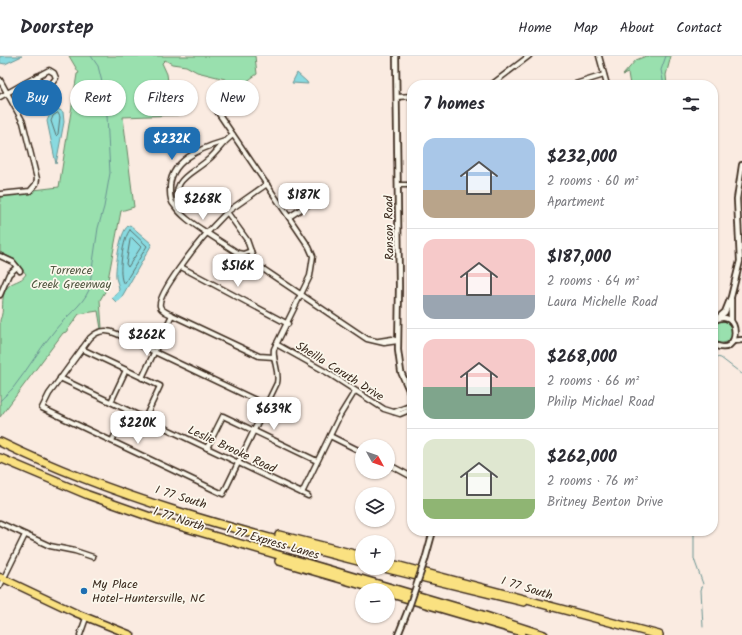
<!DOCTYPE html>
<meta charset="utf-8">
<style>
body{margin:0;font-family:Kalam,sans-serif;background:#f7f7f7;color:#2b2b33;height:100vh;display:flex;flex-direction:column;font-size:15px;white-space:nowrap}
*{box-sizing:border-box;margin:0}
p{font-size:13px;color:#7c7c81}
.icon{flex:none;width:22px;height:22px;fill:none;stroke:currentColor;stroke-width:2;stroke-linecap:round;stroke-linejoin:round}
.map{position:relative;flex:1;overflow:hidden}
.drawer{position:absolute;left:407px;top:24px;width:311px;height:456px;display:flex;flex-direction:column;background:#fff;border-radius:16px;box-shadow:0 1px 3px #0004}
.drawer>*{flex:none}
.top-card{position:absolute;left:12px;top:24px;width:335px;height:36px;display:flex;gap:8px}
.needle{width:26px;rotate:130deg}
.controls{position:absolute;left:355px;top:383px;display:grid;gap:8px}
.controls a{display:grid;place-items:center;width:40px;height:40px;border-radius:50%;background:#fff;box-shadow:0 1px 3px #0004;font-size:20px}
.price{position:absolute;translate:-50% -34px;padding:0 9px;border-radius:8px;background:#fff;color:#222;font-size:13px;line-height:26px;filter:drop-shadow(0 1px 2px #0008)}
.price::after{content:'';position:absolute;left:50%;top:24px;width:12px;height:9px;margin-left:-6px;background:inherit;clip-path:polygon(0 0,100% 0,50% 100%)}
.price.selected{background:#1f6fb2;color:#fff}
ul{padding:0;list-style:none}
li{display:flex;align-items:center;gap:12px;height:100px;padding:0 16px}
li+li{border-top:1px solid #e1e1e2}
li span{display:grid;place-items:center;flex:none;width:112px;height:80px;border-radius:12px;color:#555}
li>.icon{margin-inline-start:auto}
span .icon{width:48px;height:48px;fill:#fffc;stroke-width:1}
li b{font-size:17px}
h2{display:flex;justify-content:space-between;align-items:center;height:48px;padding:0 16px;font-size:17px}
.pill{padding:0 14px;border-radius:18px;background:#fff;box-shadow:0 1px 3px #0004;font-size:14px;line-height:36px}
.pill.selected{background:#1f6fb2;color:#fff}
header{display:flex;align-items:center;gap:24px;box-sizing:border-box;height:56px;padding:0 20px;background:#fff;border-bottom:1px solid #e1e1e2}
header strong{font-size:19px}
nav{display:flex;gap:22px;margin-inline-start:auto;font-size:14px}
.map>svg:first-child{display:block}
.green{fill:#99e0ae;stroke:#6a8566}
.water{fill:#89dae0;stroke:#6a9492}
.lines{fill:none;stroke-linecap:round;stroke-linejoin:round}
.shore{stroke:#5a706c;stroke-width:1}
.stream{stroke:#6a9492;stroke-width:1}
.minor-casing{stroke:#3b2a1e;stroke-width:7}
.tertiary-casing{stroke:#3b2a1e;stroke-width:8}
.primary-casing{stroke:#3b2a1e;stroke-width:9}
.motorway-casing{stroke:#3b2a1e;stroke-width:10}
.minor{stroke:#fbf7ec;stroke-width:4}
.tertiary{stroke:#fbf7ec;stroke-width:4.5}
.primary{stroke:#fae181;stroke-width:6}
.motorway{stroke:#fae181;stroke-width:7}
.tertiary-bridge-casing{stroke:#3b2a1e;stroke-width:8;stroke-linecap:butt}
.tertiary-bridge{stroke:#fbf7ec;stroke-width:4.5}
.poi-dot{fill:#1f6fb2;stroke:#fbf7ec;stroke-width:1.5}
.labels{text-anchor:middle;stroke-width:3.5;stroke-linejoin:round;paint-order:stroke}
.street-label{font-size:12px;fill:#3b2a1e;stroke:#fbf7ec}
.park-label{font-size:12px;fill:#525842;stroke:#fbf7ec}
.poi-label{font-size:12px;fill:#3b2a1e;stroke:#fbf7ec;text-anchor:start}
</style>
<header>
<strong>Doorstep</strong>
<nav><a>Home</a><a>Map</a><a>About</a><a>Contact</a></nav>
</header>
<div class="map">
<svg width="742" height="579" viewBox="0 0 742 579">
<rect width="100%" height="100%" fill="#faebe1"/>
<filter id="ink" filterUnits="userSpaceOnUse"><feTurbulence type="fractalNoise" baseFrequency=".025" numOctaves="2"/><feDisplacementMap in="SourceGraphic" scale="8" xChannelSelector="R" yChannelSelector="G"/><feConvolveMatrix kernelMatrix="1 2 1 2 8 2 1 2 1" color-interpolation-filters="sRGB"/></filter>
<g filter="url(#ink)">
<!-- green -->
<g class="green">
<path d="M69 0H255L257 18 239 31 233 30 225 23 197 16 186 10 172 8 165 4 162 7 167 18 170 40 178 59 123 61 134 151 121 155 106 234 100 244 102 272 101 273 98 255 79 258 66 276 63 277 0 361V264C5 254 0 243 6 233 12 224 21 227 26 218L15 204 0 196V138L59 131 77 18 79 17Z"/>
<polygon points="646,0 671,0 666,19 667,29 630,29 628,17 623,19 636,4"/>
<circle cx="722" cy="276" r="11"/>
</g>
<!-- water -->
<g class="water">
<polygon points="0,0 22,0 5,8 0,7"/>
<polygon points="297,17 307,26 308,28 292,27"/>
<polygon points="58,53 63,56 64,66 56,108 47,65 50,58"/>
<path d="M130 169 152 188 120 244 116 246 112 242 119 234C119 230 117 226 116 222 115 212 120 171 130 169Z"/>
</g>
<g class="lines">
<!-- shore -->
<g class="shore">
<polygon points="58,57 60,61 58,78 56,80 51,65 53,60"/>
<path d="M130 174 147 190 124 228C117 221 123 180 130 174Z"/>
<polygon points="132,182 141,191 128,211 126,208 130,184"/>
</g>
<!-- stream -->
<g class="stream">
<polyline points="664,29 661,14 666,0"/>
<polyline points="713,300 721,302 742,318"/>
<path d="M0 345C4 340 9 337 13 332 28 313 40 292 55 274 66 260 82 250 89 234L98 172 104 151 110 117 107 60 102 26 98 10 91 0"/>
<polyline points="694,475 694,503 703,528 701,534 703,571"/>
</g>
<defs>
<g id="minor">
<polyline points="599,0 607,29"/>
<polyline points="0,24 23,66 37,123 36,128 30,135 0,138"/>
<polyline points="491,29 529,0"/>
<polyline points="572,29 604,19"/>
<path d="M0 41C16 32 32 23 49 14L54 17 56 22 52 27 46 29 42 28 37 20"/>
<polyline points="397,41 412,40"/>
<path d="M217 55 309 191 313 200 310 220 274 293C272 304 280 315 277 327L223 438 42 352 49 338 90 282C98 274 107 273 117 278L266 349"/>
<path d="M225 85C201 92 168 105 170 135 170 139 171 146 174 149 182 161 195 169 207 177L227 156"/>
<polyline points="267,128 227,156 247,184 254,204 260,211 367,283 384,287 398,285"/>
<polyline points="398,129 412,129"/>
<path d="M178 153C171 121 190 120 209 103 218 95 223 86 233 79"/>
<polyline points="289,161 309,148"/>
<path d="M251 195 243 198 238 197 207 177C198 187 157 238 160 250 161 255 168 257 172 259L259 300 274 301"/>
<polyline points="0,200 13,206 20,215"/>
<polyline points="181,211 288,268"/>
<polyline points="0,239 9,218 17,211"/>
<polyline points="379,285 392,283 398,285"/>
<polyline points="276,288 328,317 384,353 400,358 412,353"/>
<polyline points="82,293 160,330 145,362"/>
<polyline points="60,322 308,440"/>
<polyline points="142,322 172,259"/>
<polyline points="111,346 126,314"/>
<polyline points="394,356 412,349"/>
<polyline points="330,380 362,396"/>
<polyline points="112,385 127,354"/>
<polyline points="207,392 223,360 317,405"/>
<polyline points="388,408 412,421"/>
<polyline points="302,437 339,361 355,335"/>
<polyline points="0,467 50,490 75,495 93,501"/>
<polyline points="0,530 25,479"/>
<polyline points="80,579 86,562"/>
</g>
<g id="tertiary">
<polyline points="396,0 399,230 398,294 401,316 412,341"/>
<polyline points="718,262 725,256 731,241 740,205 737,143 742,109"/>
<path d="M713 265C742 248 742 305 713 288"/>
<polyline points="731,265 731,243"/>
<polyline points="733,285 742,284"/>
<polyline points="425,504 433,475"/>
<polyline points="398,579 408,554"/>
</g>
<polyline id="primary" points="0,521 76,557 131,579"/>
<g id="motorway">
<path d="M0 386C115 442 238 475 362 506"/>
<polyline points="0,402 88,439 159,464 470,555 544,579"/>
<polyline points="279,479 362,500"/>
<polyline points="279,505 379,534"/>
<polyline points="388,507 659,579"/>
<polyline points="384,512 524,546"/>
<polyline points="388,537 522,576"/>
</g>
</defs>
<!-- minor casing -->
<use href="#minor" class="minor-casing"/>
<!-- tertiary casing -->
<use href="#tertiary" class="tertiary-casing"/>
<!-- primary casing -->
<use href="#primary" class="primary-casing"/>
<!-- motorway casing -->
<use href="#motorway" class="motorway-casing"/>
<!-- minor -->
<use href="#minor" class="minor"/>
<!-- tertiary -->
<use href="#tertiary" class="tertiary"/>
<!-- primary -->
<use href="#primary" class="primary"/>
<!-- motorway -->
<use href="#motorway" class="motorway"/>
<defs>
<polyline id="tertiary-bridge" points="408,554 425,504"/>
</defs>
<!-- tertiary-bridge casing -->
<use href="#tertiary-bridge" class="tertiary-bridge-casing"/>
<!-- tertiary-bridge -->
<use href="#tertiary-bridge" class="tertiary-bridge"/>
</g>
</g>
<!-- markers -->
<circle class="poi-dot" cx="84" cy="535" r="4"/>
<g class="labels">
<!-- street labels -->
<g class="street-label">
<text transform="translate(389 172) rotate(-91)" y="4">Ranson Road</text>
<text transform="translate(340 315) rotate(32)" y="4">Sheilla Caruth Drive</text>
<text transform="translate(232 393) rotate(25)" y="4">Leslie Brooke Road</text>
<text transform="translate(181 441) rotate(17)" y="4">I 77 South</text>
<text transform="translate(179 463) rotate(18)" y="4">I 77 North</text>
<text transform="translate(273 486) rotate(16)" y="4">I 77 Express Lanes</text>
<text transform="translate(527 532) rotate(17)" y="4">I 77 South</text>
</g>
<!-- park labels -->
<g class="park-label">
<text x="71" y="218">Torrence<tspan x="71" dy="14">Creek Greenway</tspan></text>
</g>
<!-- poi labels -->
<g class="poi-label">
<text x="92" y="532">My Place<tspan x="92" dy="14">Hotel-Huntersville, NC</tspan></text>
</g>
</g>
</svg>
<div class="controls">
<a><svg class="needle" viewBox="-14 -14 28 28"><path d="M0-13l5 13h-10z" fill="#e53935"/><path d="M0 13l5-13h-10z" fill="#7c7c81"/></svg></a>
<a><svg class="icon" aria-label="layers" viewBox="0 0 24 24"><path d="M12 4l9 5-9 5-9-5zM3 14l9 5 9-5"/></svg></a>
<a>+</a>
<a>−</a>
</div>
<b class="price selected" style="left:172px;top:105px">$232K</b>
<b class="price" style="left:304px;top:161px">$187K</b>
<b class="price" style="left:203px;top:165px">$268K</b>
<b class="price" style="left:238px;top:232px">$516K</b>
<b class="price" style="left:147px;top:301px">$262K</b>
<b class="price" style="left:274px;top:375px">$639K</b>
<b class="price" style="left:138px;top:389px">$220K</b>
<div class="top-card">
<a class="pill selected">Buy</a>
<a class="pill">Rent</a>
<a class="pill">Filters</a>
<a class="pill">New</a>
</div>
<section class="drawer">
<h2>7 homes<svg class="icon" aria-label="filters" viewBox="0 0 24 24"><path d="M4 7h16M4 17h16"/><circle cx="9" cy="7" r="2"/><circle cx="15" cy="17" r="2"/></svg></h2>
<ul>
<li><span style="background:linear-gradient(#a9c7e8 65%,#b9a48a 0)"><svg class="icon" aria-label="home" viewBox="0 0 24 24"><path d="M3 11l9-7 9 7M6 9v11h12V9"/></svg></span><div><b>$232,000</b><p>2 rooms · 60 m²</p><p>Apartment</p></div></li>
<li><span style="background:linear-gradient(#f6c9c9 70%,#9aa5b1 0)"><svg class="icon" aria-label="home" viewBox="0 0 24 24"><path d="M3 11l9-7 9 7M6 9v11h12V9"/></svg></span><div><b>$187,000</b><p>2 rooms · 64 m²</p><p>Laura Michelle Road</p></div></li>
<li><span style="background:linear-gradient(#f6c9c9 60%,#7fa58c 0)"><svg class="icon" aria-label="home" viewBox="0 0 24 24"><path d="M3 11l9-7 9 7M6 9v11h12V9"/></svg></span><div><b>$268,000</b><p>2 rooms · 66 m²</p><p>Philip Michael Road</p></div></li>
<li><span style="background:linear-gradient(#dfe7d0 75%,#8fb573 0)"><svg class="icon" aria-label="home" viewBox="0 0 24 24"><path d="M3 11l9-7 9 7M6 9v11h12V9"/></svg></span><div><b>$262,000</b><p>2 rooms · 76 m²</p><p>Britney Benton Drive</p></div></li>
</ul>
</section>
</div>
